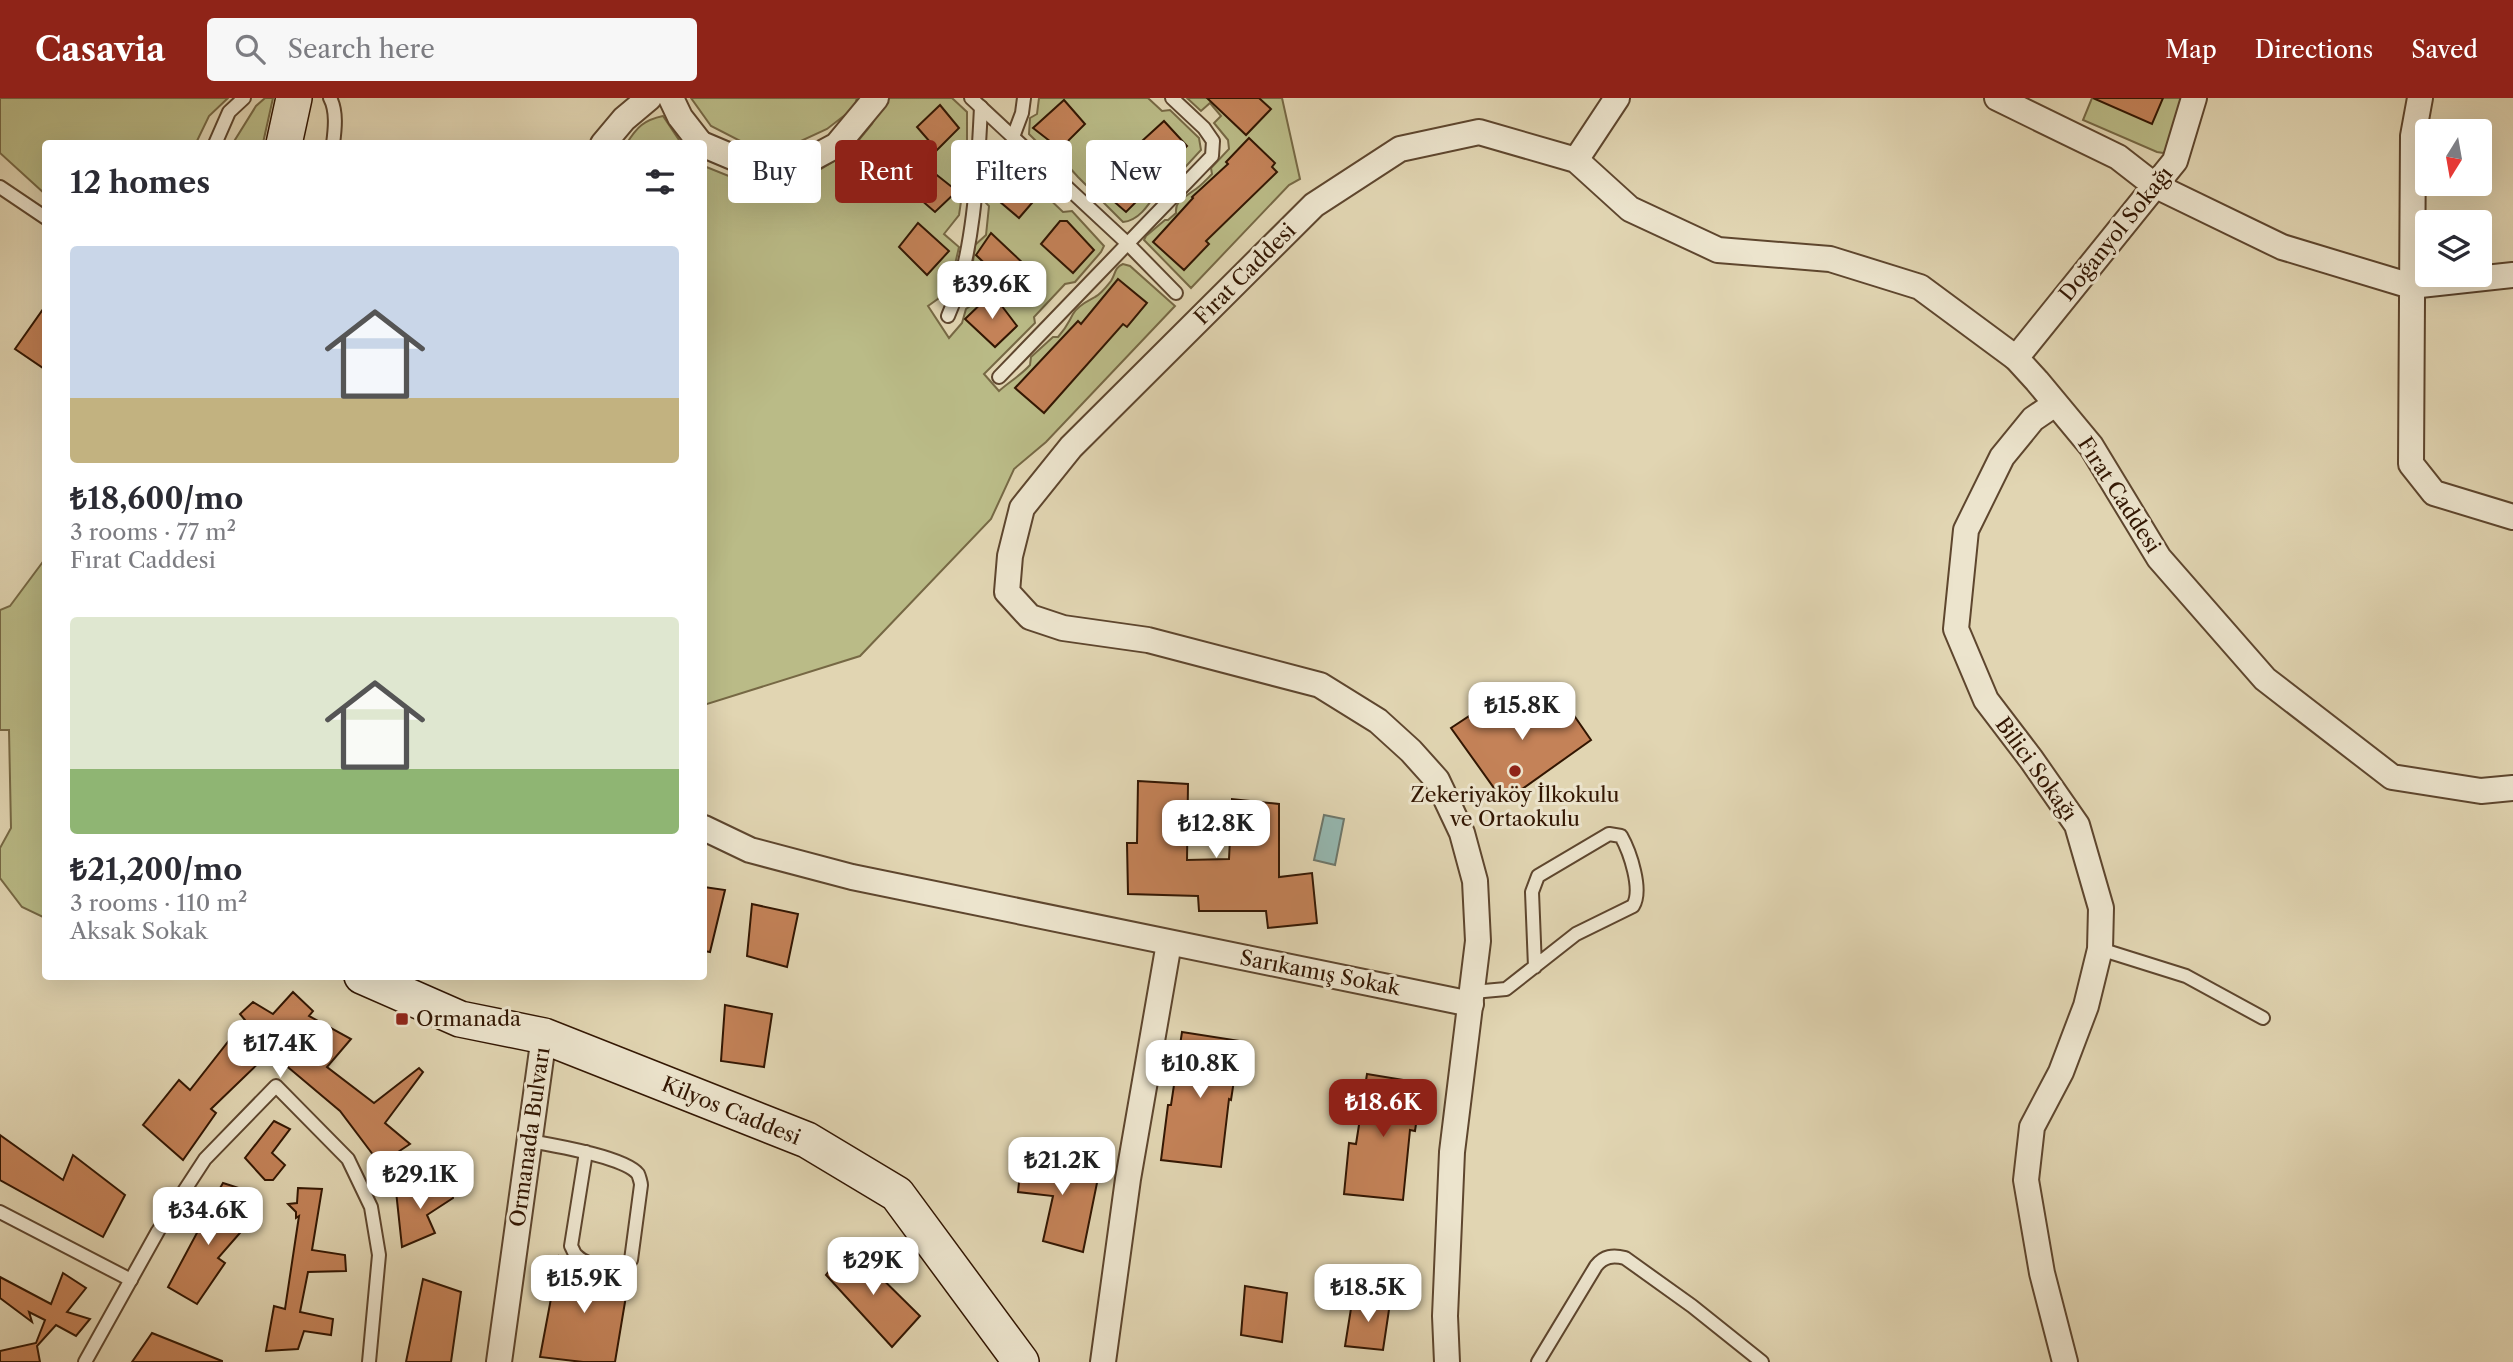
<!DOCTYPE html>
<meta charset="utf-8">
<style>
body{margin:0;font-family:"Libre Caslon Text",serif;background:#f7f7f7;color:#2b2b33;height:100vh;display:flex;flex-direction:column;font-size:26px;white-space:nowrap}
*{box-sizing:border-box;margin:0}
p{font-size:23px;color:#7c7c81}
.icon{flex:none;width:38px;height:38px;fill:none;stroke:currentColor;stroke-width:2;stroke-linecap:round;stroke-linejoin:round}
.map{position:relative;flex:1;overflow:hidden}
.sheet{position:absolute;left:42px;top:42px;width:665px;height:840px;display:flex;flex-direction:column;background:#fff;border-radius:7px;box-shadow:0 7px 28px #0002}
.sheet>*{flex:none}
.guide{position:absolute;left:728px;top:42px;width:665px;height:63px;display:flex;gap:14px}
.needle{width:46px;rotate:191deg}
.buttons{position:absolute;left:2415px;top:21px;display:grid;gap:14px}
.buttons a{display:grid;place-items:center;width:77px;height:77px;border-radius:7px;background:#fff;box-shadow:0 7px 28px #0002;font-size:35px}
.price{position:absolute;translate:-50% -60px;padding:0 16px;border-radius:14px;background:#fff;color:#222;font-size:23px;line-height:46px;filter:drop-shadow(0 2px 4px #0008)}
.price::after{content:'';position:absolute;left:50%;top:42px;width:21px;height:16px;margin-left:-10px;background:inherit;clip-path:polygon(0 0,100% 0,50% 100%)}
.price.selected{background:#8f2418;color:#fff}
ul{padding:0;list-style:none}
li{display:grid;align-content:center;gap:14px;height:371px;padding:0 28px}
li span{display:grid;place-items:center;height:217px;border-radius:7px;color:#555}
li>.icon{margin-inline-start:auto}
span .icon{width:126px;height:126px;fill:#fffc;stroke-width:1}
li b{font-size:30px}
h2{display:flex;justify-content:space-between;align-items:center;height:84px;padding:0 28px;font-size:30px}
.pill{padding:0 24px;border-radius:7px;background:#fff;box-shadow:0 7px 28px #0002;font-size:24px;line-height:63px}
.pill.selected{background:#8f2418;color:#fff}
header{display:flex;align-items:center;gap:42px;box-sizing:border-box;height:98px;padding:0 35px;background:#8f2418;color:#fff}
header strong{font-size:33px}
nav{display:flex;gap:38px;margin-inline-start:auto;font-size:24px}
.search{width:490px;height:63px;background:#f7f7f7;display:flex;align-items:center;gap:18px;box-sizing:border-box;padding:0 24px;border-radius:7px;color:#7c7c81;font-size:26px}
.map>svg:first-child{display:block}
.green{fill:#babb87;stroke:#766844;stroke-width:2}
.water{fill:#95b8b1;stroke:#6d776b;stroke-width:2}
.building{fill:#c48258;stroke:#321602;stroke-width:2}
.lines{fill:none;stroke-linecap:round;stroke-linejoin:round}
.lane-casing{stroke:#5e462e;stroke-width:16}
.street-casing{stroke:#5e462e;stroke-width:28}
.secondary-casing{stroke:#321602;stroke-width:38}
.lane{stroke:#ece4cd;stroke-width:12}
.street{stroke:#ece4cd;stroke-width:24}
.secondary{stroke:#ece4cd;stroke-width:35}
.poi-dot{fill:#8f2418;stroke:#ece4cd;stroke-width:2.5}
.labels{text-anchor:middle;stroke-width:6;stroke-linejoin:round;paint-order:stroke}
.street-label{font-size:21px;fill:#321602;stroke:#ece4cd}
.poi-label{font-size:21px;fill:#321602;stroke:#ece4cd}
</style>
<header>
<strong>Casavia</strong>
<div class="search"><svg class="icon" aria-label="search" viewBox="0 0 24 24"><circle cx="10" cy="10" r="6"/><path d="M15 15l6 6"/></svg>Search here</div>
<nav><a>Map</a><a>Directions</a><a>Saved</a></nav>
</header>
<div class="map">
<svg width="2513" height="1264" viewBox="0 0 2513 1264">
<rect width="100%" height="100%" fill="#e1d5b2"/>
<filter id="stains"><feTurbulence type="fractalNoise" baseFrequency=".00286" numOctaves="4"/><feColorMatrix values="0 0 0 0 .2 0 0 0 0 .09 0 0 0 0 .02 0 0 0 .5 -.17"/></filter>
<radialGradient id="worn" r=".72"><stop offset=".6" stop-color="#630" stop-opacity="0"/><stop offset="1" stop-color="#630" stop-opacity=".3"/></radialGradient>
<!-- green -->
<g class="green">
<polygon points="0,0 228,0 209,18 196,45 46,46 45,96 0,55"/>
<polygon points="265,0 273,0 263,45 233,45 256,8"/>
<polygon points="691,0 857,0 854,10 827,31 788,49 748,47 711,28"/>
<path d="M886 0H952L967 14V54L955 68 965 77 959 117 944 136 959 149 949 193 928 208 949 240 962 225 966 211C978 203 981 193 971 181L975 147 986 137 989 108 983 102 990 48 993 45 998 46 1045 89 1044 96 1063 114 1072 113 1104 148 1101 154 1075 184 1065 186 1034 219 1035 225 984 276 999 293C1009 284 1020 278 1030 267L1031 259 1053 239H1058C1067 229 1067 227 1073 216 1078 207 1088 203 1095 199 1101 196 1107 188 1111 183 1116 175 1114 170 1123 166L1130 168 1175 208 1046 344 1014 371 991 421 860 558 704 607V68L741 83H801L849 54 872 26Z"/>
<path d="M1039 0H1148L1162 13 1170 12 1199 40 1201 52 1178 77H1170C1156 90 1146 122 1123 124L1078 79 1051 49 1044 51 1029 36 1030 20 1037 16Z"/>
<path d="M1187 0H1282L1300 81 1289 87 1191 190 1144 142 1146 138 1165 122H1168L1176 115C1175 102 1184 100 1193 93 1200 89 1206 82 1212 76L1211 70 1229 51 1228 42 1214 25 1221 18 1210 5 1201 13Z"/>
<polygon points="2092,0 2183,0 2170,50 2163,55 2157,54 2083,22"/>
<path d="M663 18 681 45H627C637 29 644 22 663 18Z"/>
<polygon points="45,461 45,820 22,809 0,780 0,750 11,730 9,632 0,632 0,512 10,508"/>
</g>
<!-- water -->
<polygon class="water" points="1324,717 1344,721 1335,767 1314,762"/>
<!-- building -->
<g class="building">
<polygon points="1207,0 1259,0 1271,11 1246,37"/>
<polygon points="2093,0 2163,0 2152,26"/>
<polygon points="1064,2 1085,26 1060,51 1033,30"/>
<polygon points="940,7 959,30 937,52 917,29"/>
<polygon points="1164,23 1187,48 1167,68 1142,43"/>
<polygon points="1249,40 1275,65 1272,69 1277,74 1206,143 1209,146 1184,172 1153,144 1193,100 1192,99 1228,66 1226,64"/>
<polygon points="1005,63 1038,98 1019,120 986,92"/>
<polygon points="1119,65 1145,95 1126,114 1095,87"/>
<polygon points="933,74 957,93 935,114 913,95"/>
<polygon points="1060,123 1067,123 1094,152 1073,175 1041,146"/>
<polygon points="918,125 949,153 927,177 899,149"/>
<polygon points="991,135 1026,168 1008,188 976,157"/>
<polygon points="1118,181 1147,205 1127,229 1123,226 1044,315 1015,290 1078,223 1081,226"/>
<polygon points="992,195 1017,228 995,249 965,221"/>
<polygon points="46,207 46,272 15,251"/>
<polygon points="1555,590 1591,642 1504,704 1451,630 1486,607 1499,628"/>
<polygon points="1138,683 1188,686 1187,762 1229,761 1232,701 1279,706 1279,779 1312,775 1317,825 1268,830 1266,813 1199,813 1198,798 1128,796 1127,745 1137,745"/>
<polygon points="704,789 725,792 710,854 704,853"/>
<polygon points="752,806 798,816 787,869 747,858"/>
<polygon points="293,894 313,913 309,918 351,941 327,969 374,1005 419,970 423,974 385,1025 410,1046 380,1066 340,1013 270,954 211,1011 216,1015 183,1062 143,1027 179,982 190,992 245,922 240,916 253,904 273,916"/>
<polygon points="725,907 772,916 764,969 721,963"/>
<polygon points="1182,934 1240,943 1231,1002 1229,1001 1221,1069 1161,1062 1168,1007 1171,1007"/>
<polygon points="1367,976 1422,985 1415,1033 1410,1032 1403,1102 1344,1096 1349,1045 1356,1046"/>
<polygon points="274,1023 290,1031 272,1055 285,1067 273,1082 265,1082 245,1060"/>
<polygon points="0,1037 63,1082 73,1057 125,1097 103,1139 0,1082"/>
<polygon points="1022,1056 1100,1070 1083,1154 1043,1143 1053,1098 1018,1094"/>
<polygon points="223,1085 242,1091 226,1118 246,1128 218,1160 225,1165 197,1206 168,1189 198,1133 196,1132"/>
<polygon points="452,1086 453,1100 427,1117 435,1135 402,1149 396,1093"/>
<polygon points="298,1090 322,1091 312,1152 345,1157 346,1173 308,1174 300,1214 333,1221 331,1237 304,1233 298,1251 266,1253 274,1208 285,1211 299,1118 296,1120 296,1114 288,1106 297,1105"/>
<polygon points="849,1148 920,1218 892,1249 826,1177"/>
<polygon points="559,1158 568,1161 586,1173 629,1180 615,1264 583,1264 540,1259"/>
<polygon points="63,1175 86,1190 67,1214 90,1221 76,1238 56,1227 37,1248 40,1264 0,1264 0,1253 36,1245 45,1222 29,1214 32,1224 0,1200 0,1179 51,1206"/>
<polygon points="423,1181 461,1194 451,1264 406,1264"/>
<polygon points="1245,1188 1287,1195 1282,1244 1241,1237"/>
<polygon points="1353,1198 1390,1205 1383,1252 1345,1248"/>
<polygon points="152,1235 222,1263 222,1264 132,1264"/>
</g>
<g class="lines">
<defs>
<g id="lane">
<path d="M330 0C337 13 335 31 333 46"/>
<polyline points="971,0 1127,145 1176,195"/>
<polyline points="1013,39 1022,15 1024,0"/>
<polyline points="215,46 229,14 244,0"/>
<polyline points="0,89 46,120"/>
<path d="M948 218C974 161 978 71 981 9"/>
<polyline points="999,279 1212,58 1213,43 1204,30 1172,0"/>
<polyline points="2100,851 2186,878 2263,920"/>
<path d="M1473 894 1506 891 1576 836 1633 808C1643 792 1630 754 1621 738L1609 736 1538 778 1532 794 1535 869"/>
<path d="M530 1043C552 1047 625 1059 638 1076 639 1078 641 1085 641 1087L631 1162C621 1174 587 1169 577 1158 574 1156 573 1151 571 1148L586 1054"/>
<polyline points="0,1114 131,1182"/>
<polyline points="85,1264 158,1133 205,1061 276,988 348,1061 371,1109 379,1157 369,1264"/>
<path d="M1538 1264 1596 1168C1604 1158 1613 1157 1625 1160L1692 1208 1762 1264"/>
</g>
<g id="street">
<polyline points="671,0 680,19 701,46"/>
<polyline points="1997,0 2118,59 2154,87 2282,149 2411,188 2513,177"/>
<polyline points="2420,0 2413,38 2411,366 2434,395 2513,419"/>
<polyline points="603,46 624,21 649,0"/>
<polyline points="704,47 749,66 796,69 837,47 876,0"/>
<polyline points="1576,62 1617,0"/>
<polyline points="2016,260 2175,63 2194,0"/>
<polyline points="2055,306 2033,321 2002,359 1966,432 1956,531 1986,602 2031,661 2077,727 2101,810 2100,851 2086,908 2061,974 2032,1029 2026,1082 2042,1175 2065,1264"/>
<polyline points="704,730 750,752 852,779 1471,906"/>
<polyline points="499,1264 544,938"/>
<polyline points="1103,1264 1128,1081 1169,845"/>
<polyline points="1447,1264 1445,1218 1452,1054 1478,843 1475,783 1462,735 1437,682 1411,653 1378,623 1320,587 1148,542 1063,530 1030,519 1007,494 1010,458 1022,410 1071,349 1314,107 1400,51 1479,34 1576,62 1630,111 1718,152 1830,161 1920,189 2016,260 2037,283 2091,348 2159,460 2265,581 2392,679 2481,693 2513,690"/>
</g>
<g id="secondary">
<polyline points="284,46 294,0"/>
<polyline points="362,878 460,921 544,938 807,1042 897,1096 1021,1264"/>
</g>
</defs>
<!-- lane casing -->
<use href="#lane" class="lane-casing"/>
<!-- street casing -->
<use href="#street" class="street-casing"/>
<!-- secondary casing -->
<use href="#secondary" class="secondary-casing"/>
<!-- lane -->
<use href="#lane" class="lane"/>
<!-- street -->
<use href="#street" class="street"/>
<!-- secondary -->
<use href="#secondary" class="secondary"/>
</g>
<!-- markers -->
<g class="poi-dot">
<circle cx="1515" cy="673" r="7"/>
<rect x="395" y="914" width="14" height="14" rx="3.5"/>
</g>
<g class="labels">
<!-- street labels -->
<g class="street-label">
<text transform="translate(2116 136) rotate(-51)" y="7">Doğanyol Sokağı</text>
<text transform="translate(1245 176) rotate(-45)" y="7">Fırat Caddesi</text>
<text transform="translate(2119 397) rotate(57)" y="7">Fırat Caddesi</text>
<text transform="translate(2036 671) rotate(54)" y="7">Bilici Sokağı</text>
<text transform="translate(1320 875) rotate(11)" y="7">Sarıkamış Sokak</text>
<text transform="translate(731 1013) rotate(22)" y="7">Kilyos Caddesi</text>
<text transform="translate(530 1039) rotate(-82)" y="7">Ormanada Bulvarı</text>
</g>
<!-- poi labels -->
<g class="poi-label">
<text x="1515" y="704">Zekeriyaköy İlkokulu<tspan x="1515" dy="24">ve Ortaokulu</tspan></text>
<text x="416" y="928" text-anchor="start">Ormanada</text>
</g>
</g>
<rect width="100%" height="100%" filter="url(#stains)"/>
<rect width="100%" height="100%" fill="url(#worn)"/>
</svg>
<div class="buttons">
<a><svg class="needle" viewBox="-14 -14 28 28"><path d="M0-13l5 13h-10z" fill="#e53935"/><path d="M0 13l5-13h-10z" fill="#7c7c81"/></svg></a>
<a><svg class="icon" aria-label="layers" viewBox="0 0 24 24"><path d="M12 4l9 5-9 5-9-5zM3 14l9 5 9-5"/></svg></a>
</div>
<b class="price" style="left:992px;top:223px">₺39.6K</b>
<b class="price" style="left:1522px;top:644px">₺15.8K</b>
<b class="price" style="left:1216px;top:762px">₺12.8K</b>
<b class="price" style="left:280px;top:982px">₺17.4K</b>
<b class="price" style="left:1200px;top:1002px">₺10.8K</b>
<b class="price selected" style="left:1383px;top:1041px">₺18.6K</b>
<b class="price" style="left:1062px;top:1099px">₺21.2K</b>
<b class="price" style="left:420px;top:1113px">₺29.1K</b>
<b class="price" style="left:208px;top:1149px">₺34.6K</b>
<b class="price" style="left:873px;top:1199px">₺29K</b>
<b class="price" style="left:584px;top:1217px">₺15.9K</b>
<b class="price" style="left:1368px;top:1226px">₺18.5K</b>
<div class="guide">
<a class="pill">Buy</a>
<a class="pill selected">Rent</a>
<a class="pill">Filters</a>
<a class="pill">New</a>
</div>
<section class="sheet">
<h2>12 homes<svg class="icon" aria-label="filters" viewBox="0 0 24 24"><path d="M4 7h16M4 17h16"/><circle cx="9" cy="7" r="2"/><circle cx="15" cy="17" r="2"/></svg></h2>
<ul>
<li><span style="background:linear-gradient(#c9d6e8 70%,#c2b280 0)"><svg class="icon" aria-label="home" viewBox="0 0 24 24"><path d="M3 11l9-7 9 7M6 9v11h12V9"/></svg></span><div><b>₺18,600/mo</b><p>3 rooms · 77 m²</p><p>Fırat Caddesi</p></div></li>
<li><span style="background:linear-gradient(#dfe7d0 70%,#8fb573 0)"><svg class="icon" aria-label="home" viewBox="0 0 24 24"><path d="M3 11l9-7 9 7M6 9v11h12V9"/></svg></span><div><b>₺21,200/mo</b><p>3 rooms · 110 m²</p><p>Aksak Sokak</p></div></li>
</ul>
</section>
</div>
